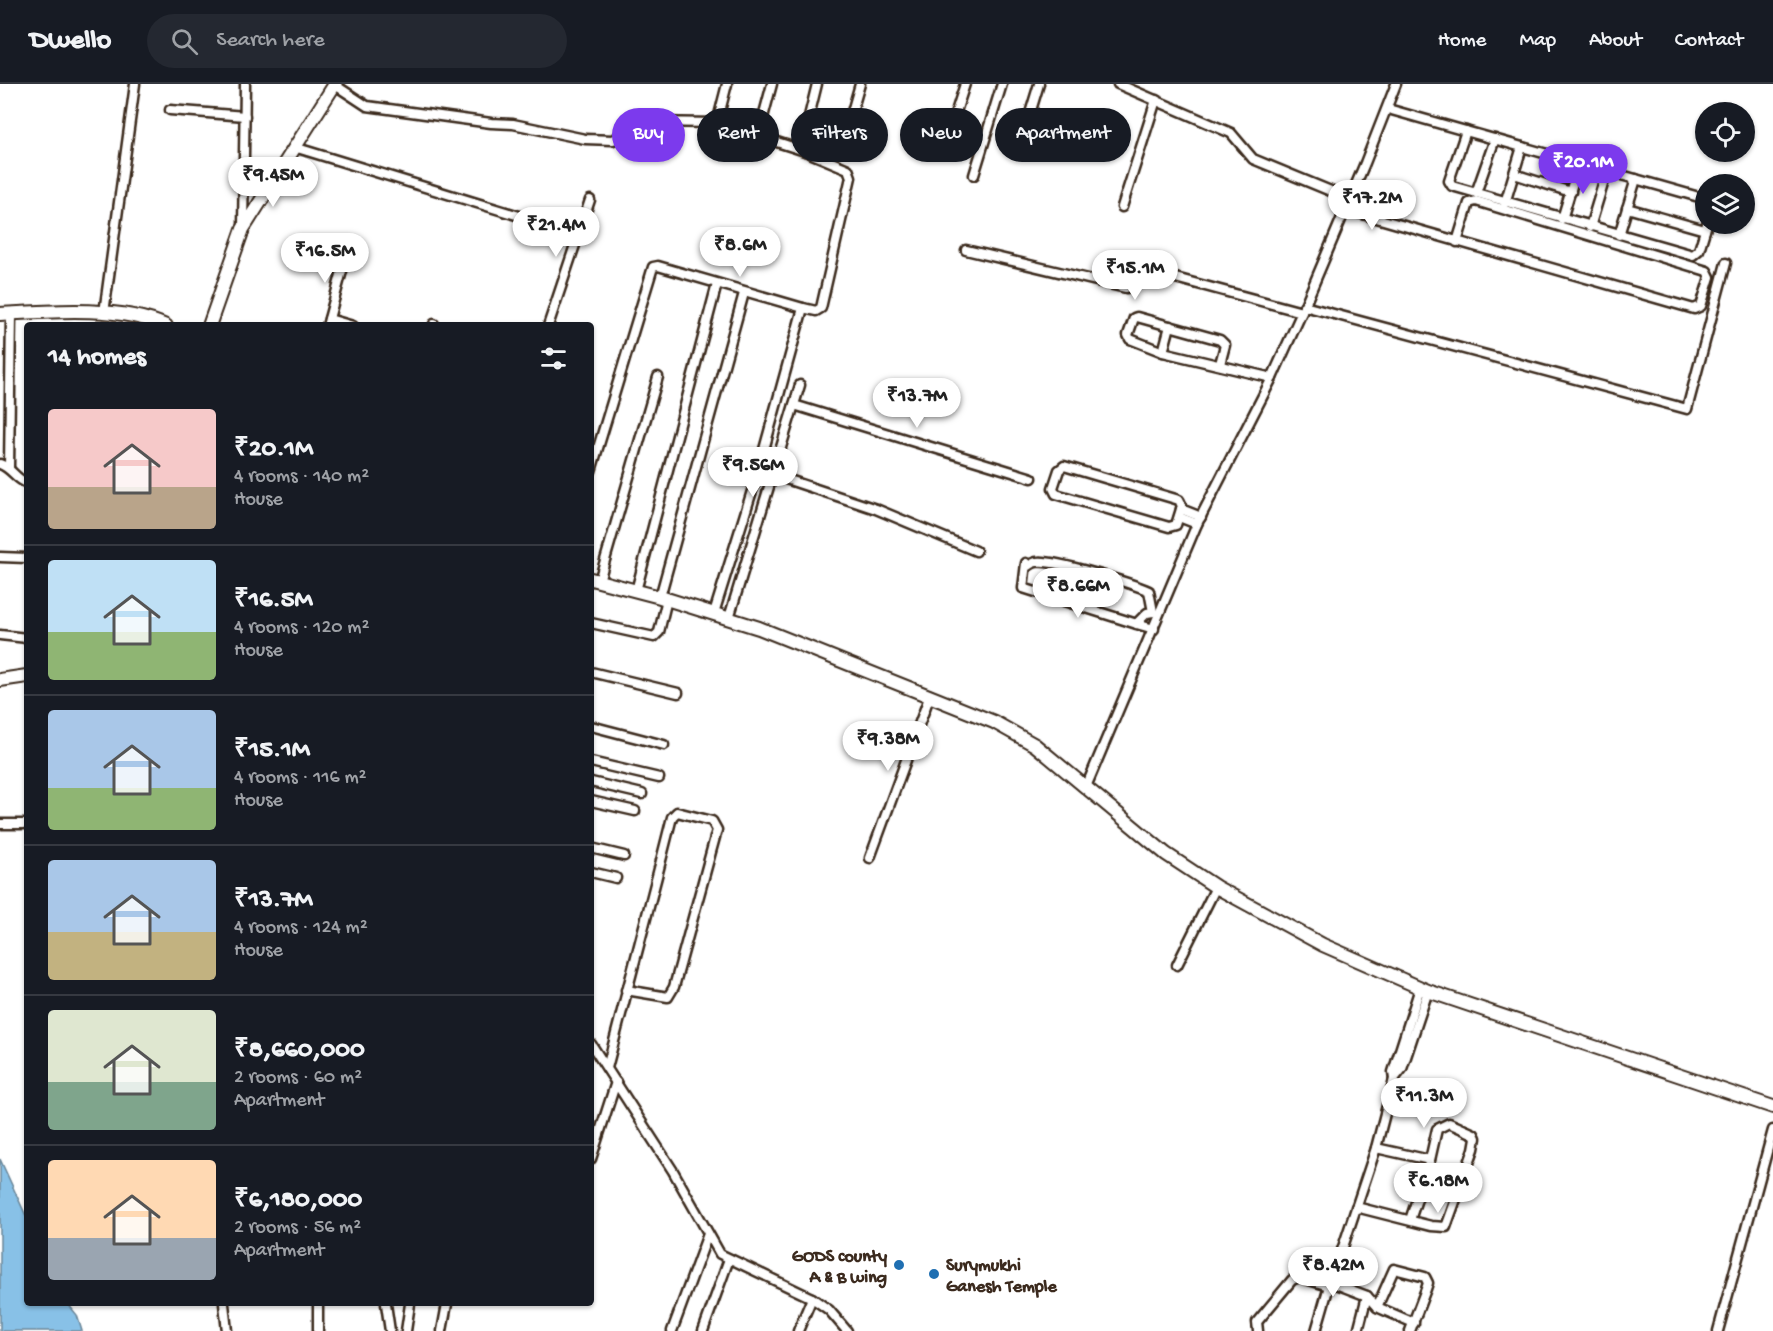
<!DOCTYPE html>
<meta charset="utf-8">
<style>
body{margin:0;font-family:"Gochi Hand",sans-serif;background:#242831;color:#f1f3f6;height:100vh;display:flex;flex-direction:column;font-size:22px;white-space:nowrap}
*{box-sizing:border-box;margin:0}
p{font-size:20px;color:#9ea1a6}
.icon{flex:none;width:33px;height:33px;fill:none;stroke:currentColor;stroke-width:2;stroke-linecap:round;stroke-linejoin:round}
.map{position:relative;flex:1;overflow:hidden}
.panel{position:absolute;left:24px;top:238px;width:570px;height:984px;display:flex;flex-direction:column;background:#171b24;border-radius:6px;box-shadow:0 2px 4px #0004}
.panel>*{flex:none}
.guide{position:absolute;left:612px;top:24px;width:570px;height:54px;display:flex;gap:12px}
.tools{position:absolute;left:1695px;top:18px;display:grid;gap:12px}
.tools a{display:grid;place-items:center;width:60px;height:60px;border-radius:50%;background:#171b24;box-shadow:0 2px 4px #0004;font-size:30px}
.price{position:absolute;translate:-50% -51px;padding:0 14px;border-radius:21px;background:#fff;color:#222;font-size:20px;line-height:39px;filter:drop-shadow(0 2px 3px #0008)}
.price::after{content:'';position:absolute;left:50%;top:36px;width:18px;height:14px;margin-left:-9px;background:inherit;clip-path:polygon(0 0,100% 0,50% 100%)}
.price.current{background:#7c3aed;color:#fff}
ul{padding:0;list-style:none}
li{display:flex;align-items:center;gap:18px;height:150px;padding:0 24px}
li+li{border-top:2px solid #363941}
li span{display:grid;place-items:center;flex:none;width:168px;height:120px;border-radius:6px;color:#555}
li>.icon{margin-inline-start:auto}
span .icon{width:72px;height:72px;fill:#fffc;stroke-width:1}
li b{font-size:26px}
h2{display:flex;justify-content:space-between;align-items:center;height:72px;padding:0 24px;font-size:26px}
.tag{padding:0 21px;border-radius:27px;background:#171b24;box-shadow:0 2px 4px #0004;font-size:21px;line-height:54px}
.tag.current{background:#7c3aed;color:#fff}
header{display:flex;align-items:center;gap:36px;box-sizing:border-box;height:84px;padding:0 30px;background:#171b24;border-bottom:2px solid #363941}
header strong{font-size:28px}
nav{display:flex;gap:33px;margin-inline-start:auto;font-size:21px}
.search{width:420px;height:54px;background:#242831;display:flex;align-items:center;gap:15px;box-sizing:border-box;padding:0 21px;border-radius:33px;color:#9ea1a6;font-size:22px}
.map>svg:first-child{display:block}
.water{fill:#88c1e7;stroke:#698597;stroke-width:1.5}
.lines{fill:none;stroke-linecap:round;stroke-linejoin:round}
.minor-casing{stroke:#3b2a1e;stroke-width:13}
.secondary-casing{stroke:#3b2a1e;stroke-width:16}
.primary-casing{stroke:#3b2a1e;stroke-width:16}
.minor{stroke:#fff;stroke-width:8}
.secondary{stroke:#fff;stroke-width:12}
.primary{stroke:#fff;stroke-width:12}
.poi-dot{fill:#1f6fb2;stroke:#fff;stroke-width:2}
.labels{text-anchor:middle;stroke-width:5;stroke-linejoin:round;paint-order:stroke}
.poi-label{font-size:18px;font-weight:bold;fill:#3b2a1e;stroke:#fff;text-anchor:end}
</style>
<header>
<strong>Dwello</strong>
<div class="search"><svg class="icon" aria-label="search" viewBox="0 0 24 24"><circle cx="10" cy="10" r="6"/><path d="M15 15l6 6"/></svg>Search here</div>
<nav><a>Home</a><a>Map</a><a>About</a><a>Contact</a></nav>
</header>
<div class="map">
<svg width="1773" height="1247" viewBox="0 0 1773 1247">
<rect width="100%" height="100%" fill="#fff"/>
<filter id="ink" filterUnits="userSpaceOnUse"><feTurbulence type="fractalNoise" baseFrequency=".0167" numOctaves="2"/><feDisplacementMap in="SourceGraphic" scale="12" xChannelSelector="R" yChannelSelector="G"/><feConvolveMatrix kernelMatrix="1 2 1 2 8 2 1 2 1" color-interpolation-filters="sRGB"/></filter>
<g filter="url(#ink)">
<!-- water -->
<polygon class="water" points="0,1075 27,1134 27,1220 68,1220 77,1231 82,1247 0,1247"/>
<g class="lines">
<defs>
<g id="minor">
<polyline points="1118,0 1231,49 1253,75 1350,115"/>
<polyline points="335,1 367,22 491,39 513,40 585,55 613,56 645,38 717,39 805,67"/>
<polyline points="1388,25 1706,115"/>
<polyline points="170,26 245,32"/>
<polyline points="953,37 965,0"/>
<polyline points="717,39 727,0"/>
<polyline points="847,45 860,0"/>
<polyline points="1466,47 1449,97 1452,102 1693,171 1699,166 1707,140"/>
<polyline points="758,52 772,0"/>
<polyline points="1021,59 1039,0"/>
<polyline points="294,63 578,150"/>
<polyline points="1514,90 1571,108"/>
<polyline points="974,91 1002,0"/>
<polyline points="1476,109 1495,55"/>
<polyline points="1505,119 1522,63"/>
<polyline points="1122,123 1156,16"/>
<polyline points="1627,124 1705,146"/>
<polyline points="1345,125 1694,225 1701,222 1710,193 1707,187 1476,117 1469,119 1457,158"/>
<polyline points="1562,135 1579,79"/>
<polyline points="1590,143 1607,87"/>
<polyline points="243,144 245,0"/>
<polyline points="1619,151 1636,95"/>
<polyline points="966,166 1126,204 1135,201 1141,188 1153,188 1302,228"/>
<polyline points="1304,222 1687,325 1726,179"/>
<polyline points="104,229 135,0"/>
<polyline points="329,235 353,242"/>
<polyline points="327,242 348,165"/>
<polyline points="434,242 434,240"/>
<polyline points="548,242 590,116"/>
<polyline points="1163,268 1170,242"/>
<polyline points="1220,280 1225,261 1220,256 1137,233 1134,234 1128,251 1130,255 1163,268 1272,294"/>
<polyline points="794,321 1032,394"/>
<path d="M0 380C12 384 15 395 27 399"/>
<polygon points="1064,382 1179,416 1182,422 1176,441 1169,443 1056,410 1053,404 1059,386"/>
<polyline points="9,384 11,230"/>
<polyline points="591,387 653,183 658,182 803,224 816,227 821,224 851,93 848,85 805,67 802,61 817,0"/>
<polyline points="774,391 876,425 976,467"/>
<polyline points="1181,425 1201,433"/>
<polyline points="1179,433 1197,440"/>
<polyline points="0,473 27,474"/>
<polyline points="599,497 658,293"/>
<polyline points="636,507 717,200"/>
<polyline points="660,513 744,209"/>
<polyline points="714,529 757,391 803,224"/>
<polyline points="729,534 800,301"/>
<polyline points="591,539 654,553 659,548 667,515"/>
<path d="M1136 540 1147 529 1153 528 1149 507C1134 500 1052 475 1037 478 1034 478 1031 480 1028 482L1026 479 1023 504 1140 541 1154 545"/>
<polyline points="0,551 27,554"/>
<polyline points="591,588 678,609"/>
<polyline points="591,642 664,661"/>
<polyline points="591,678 659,694"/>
<polyline points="591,698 642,710"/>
<polyline points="1086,703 1197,440 1272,294 1302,228 1365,79 1396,0"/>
<polyline points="591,717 635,727"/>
<polyline points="0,740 27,740"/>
<polyline points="591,764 624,772"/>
<polyline points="870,774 930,611"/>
<polyline points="591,788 616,794"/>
<polyline points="1177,881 1216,803"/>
<polyline points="1420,904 1393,988 1394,995 1402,985 1428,907"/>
<polyline points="591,960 673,1087 720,1170 812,1214 829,1226 847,1247"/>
<path d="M607 984C629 901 651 817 672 733L677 728 712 737 717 746 674 903 668 913 626 906"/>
<polyline points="1376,1064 1430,1076"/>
<polyline points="591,1075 616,998"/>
<polyline points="1356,1123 1431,1142 1446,1143 1474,1065 1476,1054 1474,1050 1449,1039 1437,1045 1430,1076 1410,1136"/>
<polyline points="1336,1200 1335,1187 1376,1064 1394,995"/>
<polyline points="224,1220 227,1247"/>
<polyline points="386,1220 390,1247"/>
<polyline points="1377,1223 1394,1185 1425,1193 1428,1199 1426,1205 1410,1247"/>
<polyline points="318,1247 318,1220"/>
<polyline points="406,1247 410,1220"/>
<polyline points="442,1247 447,1220"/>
<polyline points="672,1247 708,1150"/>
<polyline points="703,1247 729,1175"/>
<polyline points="798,1247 812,1214"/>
<polyline points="1258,1247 1257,1238 1292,1196 1299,1193 1329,1202 1336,1200 1367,1212 1377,1223 1414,1239"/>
<polyline points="1316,1247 1329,1202"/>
<polyline points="1358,1247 1367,1212"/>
<polyline points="1718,1247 1773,1046"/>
</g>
<g id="secondary">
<path d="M0 230C49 227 120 221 166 242"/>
<polyline points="209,242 243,145 335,0"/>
</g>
<g id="primary">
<polyline points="591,495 660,513 759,544 994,638 1035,661 1166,770 1216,803 1323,861 1428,907 1773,1023"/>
<polyline points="0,596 27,592"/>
</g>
</defs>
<!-- minor casing -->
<use href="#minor" class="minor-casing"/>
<!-- secondary casing -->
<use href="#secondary" class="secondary-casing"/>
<!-- primary casing -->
<use href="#primary" class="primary-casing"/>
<!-- minor -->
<use href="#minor" class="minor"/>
<!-- secondary -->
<use href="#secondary" class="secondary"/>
<!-- primary -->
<use href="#primary" class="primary"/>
</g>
</g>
<!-- markers -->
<g class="poi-dot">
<circle cx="899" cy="1181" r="6"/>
<circle cx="934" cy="1190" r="6"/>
</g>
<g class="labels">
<!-- poi labels -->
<g class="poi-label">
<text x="887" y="1177">GODS county<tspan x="887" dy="21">A &amp; B wing</tspan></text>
<text x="946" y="1186" text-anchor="start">Surymukhi<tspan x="946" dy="21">Ganesh Temple</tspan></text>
</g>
</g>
</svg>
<div class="tools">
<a><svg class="icon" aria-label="locate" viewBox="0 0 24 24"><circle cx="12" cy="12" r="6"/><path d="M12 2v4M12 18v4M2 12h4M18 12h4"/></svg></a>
<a><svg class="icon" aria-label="layers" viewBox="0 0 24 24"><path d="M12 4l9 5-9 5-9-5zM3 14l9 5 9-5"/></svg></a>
</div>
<b class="price current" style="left:1583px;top:111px">₹20.1M</b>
<b class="price" style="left:273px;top:124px">₹9.45M</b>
<b class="price" style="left:1372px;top:147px">₹17.2M</b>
<b class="price" style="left:556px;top:174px">₹21.4M</b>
<b class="price" style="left:740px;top:194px">₹8.6M</b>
<b class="price" style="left:325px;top:200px">₹16.5M</b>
<b class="price" style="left:1135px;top:217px">₹15.1M</b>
<b class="price" style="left:917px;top:345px">₹13.7M</b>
<b class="price" style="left:753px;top:414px">₹9.56M</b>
<b class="price" style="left:1078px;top:535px">₹8.66M</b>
<b class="price" style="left:888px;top:688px">₹9.38M</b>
<b class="price" style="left:1424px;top:1045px">₹11.3M</b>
<b class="price" style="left:1438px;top:1130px">₹6.18M</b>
<b class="price" style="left:1333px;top:1214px">₹8.42M</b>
<div class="guide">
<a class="tag current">Buy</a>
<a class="tag">Rent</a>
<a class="tag">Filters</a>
<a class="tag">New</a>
<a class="tag">Apartment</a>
</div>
<section class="panel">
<h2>14 homes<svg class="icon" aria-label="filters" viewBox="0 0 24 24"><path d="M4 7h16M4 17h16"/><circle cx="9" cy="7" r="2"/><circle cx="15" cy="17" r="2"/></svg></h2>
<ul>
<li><span style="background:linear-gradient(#f6c9c9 65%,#b9a48a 0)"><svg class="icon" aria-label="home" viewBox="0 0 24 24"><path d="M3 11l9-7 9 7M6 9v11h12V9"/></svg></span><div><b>₹20.1M</b><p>4 rooms · 140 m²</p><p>House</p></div></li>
<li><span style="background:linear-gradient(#bfe0f5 60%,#8fb573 0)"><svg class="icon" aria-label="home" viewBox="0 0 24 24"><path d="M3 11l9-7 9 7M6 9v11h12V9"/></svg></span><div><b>₹16.5M</b><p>4 rooms · 120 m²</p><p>House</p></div></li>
<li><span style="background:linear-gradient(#a9c7e8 65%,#8fb573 0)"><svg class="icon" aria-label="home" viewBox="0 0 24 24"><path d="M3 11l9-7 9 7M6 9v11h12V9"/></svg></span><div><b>₹15.1M</b><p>4 rooms · 116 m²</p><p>House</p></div></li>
<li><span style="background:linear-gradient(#a9c7e8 60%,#c2b280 0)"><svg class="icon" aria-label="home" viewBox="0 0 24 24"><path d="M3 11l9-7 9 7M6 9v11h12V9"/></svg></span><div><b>₹13.7M</b><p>4 rooms · 124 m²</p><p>House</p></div></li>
<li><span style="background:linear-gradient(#dfe7d0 60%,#7fa58c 0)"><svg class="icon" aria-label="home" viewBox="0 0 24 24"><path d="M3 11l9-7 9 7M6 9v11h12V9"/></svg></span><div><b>₹8,660,000</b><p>2 rooms · 60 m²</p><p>Apartment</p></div></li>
<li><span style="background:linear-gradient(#ffd9b3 65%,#9aa5b1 0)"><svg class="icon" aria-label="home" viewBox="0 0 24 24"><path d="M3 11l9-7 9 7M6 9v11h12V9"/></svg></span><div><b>₹6,180,000</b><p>2 rooms · 56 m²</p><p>Apartment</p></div></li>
</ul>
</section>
</div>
